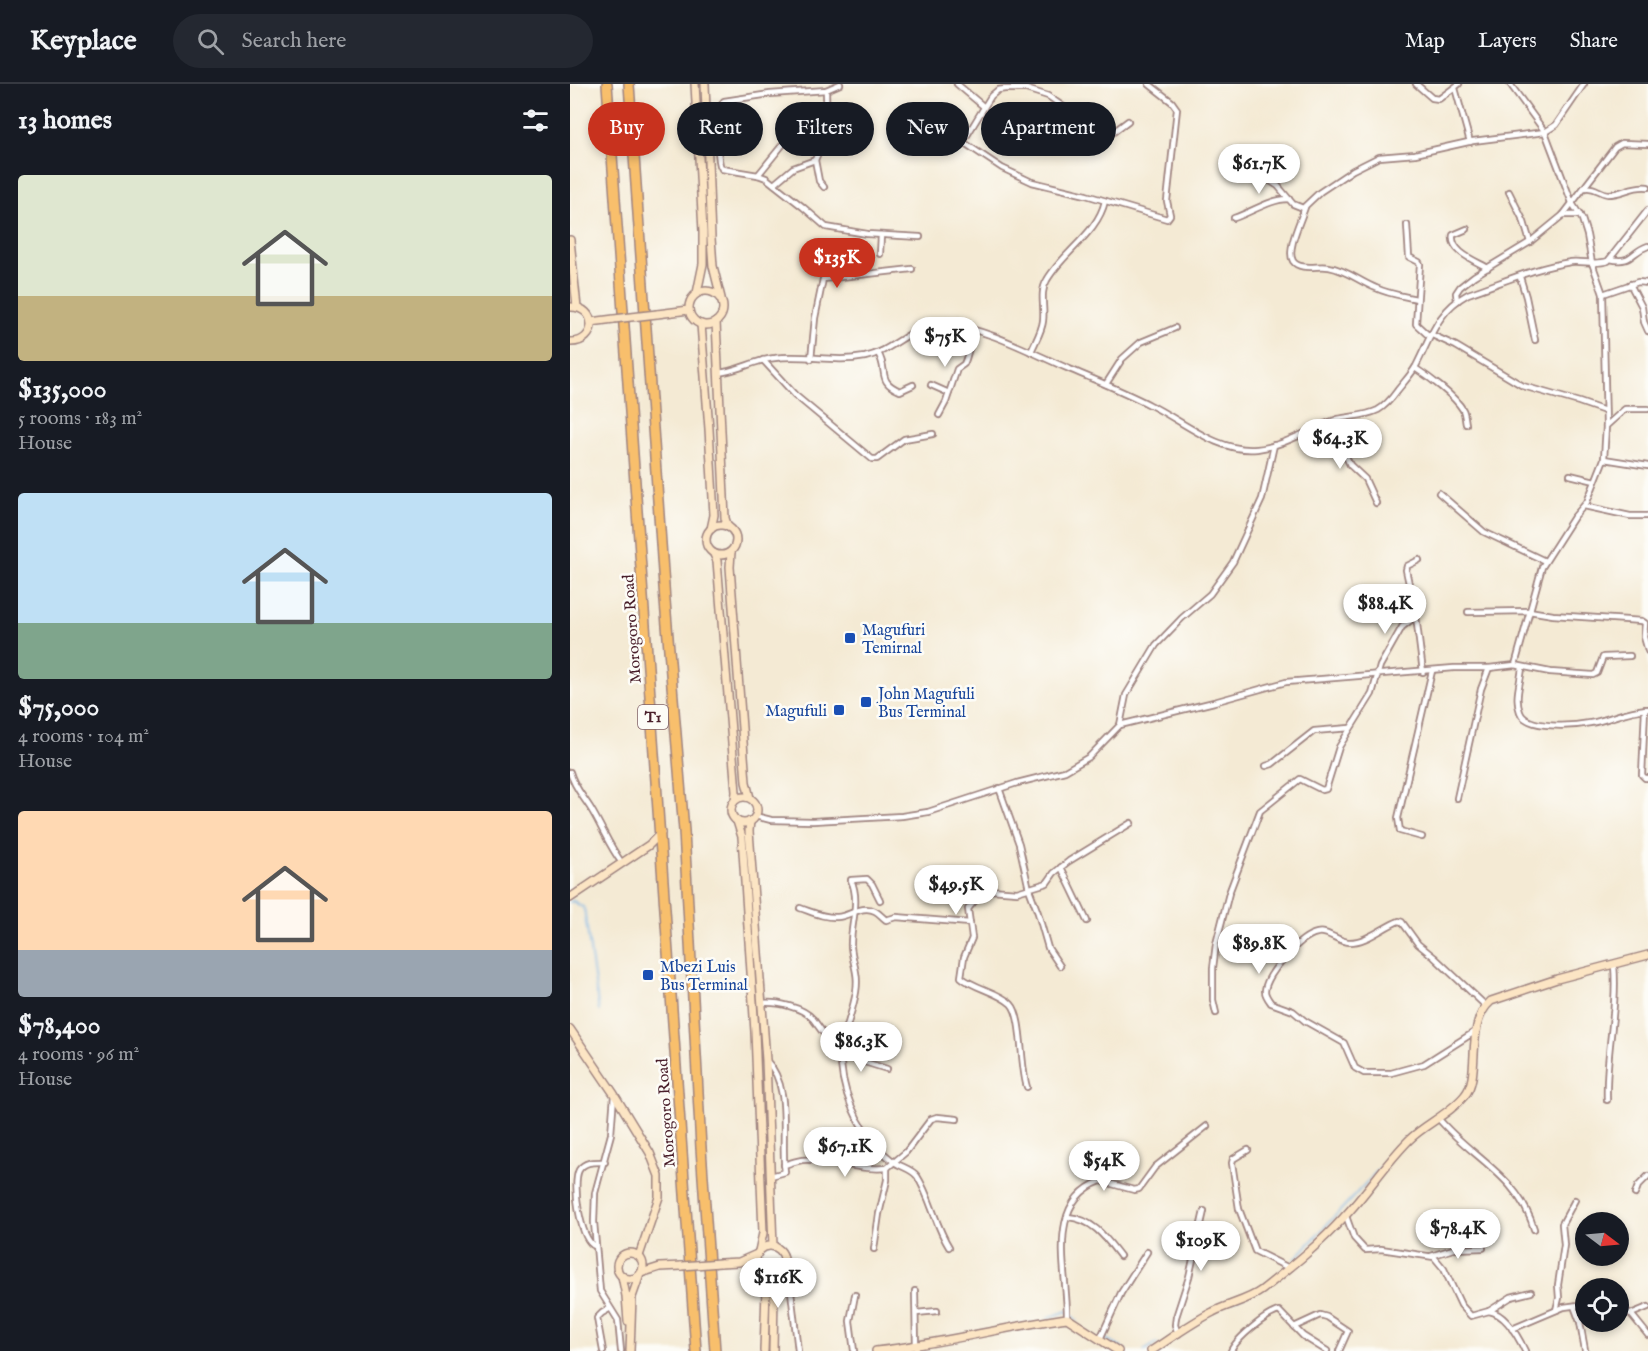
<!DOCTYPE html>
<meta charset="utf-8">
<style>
body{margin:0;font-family:"IM FELL English",serif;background:#242831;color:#f1f3f6;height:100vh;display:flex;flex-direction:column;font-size:22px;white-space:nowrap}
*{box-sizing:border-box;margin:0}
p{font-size:20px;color:#9ea1a6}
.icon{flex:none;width:33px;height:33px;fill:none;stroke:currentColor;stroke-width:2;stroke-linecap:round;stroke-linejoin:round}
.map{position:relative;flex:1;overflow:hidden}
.details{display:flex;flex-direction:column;background:#171b24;width:570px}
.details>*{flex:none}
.top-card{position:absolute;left:18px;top:18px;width:570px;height:54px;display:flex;gap:12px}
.needle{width:39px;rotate:106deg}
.controls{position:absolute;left:1005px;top:1128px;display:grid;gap:12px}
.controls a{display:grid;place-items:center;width:54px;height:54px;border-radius:50%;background:#171b24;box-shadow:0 3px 9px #0003;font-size:30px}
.price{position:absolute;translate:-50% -51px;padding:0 14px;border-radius:21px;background:#fff;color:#222;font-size:20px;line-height:39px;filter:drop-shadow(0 2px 3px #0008)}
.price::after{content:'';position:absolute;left:50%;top:36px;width:18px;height:14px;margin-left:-9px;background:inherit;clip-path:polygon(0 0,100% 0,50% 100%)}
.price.current{background:#c8321e;color:#fff}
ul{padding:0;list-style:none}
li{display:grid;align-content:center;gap:12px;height:318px;padding:0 18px}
li span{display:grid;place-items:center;height:186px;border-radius:6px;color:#555}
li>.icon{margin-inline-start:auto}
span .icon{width:108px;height:108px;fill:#fffc;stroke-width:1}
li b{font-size:26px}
h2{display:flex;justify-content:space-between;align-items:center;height:72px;padding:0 18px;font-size:26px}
.chip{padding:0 21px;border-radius:27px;background:#171b24;box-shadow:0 3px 9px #0003;font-size:21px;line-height:54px}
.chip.current{background:#c8321e;color:#fff}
header{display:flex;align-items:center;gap:36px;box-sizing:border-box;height:84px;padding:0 30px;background:#171b24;border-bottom:2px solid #363941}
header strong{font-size:28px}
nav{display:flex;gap:33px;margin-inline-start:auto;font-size:21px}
.search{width:420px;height:54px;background:#242831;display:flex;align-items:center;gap:15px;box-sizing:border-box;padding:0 21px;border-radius:33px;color:#9ea1a6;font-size:22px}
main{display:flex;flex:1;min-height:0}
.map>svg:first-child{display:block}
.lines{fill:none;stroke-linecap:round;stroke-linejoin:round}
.stream{stroke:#75b3e8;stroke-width:1.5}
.street-casing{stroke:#9f8480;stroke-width:8}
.secondary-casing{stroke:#9f8480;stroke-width:10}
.highway-casing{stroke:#9f8480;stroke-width:12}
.street{stroke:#fff;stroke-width:4.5}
.secondary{stroke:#fce5c4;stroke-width:7}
.highway{stroke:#f8bf6c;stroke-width:9}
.secondary-bridge-casing{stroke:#9f8480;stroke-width:10;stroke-linecap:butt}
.secondary-bridge{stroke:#fce5c4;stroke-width:7}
.transit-dot{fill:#1a4fb4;stroke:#fdfcf7;stroke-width:2}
.labels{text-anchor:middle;stroke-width:5;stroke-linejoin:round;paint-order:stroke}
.shield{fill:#fdfcf7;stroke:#806168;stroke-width:1.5}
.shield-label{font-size:15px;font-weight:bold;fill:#4a1f2b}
.street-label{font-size:16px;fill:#4a1f2b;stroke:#fdfcf7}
.transit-label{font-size:16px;fill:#164399;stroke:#fdfcf7;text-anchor:start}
</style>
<header>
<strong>Keyplace</strong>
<div class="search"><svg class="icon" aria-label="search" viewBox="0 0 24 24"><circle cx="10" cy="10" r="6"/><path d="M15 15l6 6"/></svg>Search here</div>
<nav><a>Map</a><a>Layers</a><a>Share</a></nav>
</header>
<main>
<section class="details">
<h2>13 homes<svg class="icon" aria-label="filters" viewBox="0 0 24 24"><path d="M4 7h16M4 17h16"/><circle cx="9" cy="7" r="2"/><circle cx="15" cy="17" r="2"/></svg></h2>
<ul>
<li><span style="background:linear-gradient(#dfe7d0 65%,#c2b280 0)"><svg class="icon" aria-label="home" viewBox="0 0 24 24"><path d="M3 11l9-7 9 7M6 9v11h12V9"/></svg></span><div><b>$135,000</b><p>5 rooms · 183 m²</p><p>House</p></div></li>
<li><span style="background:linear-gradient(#bfe0f5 70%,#7fa58c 0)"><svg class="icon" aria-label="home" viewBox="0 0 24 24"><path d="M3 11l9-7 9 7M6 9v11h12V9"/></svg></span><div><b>$75,000</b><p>4 rooms · 104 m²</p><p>House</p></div></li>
<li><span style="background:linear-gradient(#ffd9b3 75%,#9aa5b1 0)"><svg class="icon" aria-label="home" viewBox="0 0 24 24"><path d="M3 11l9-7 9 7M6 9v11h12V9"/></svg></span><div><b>$78,400</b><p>4 rooms · 96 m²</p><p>House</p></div></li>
</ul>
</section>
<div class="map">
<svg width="1078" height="1267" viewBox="0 0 1078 1267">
<rect width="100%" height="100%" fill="#fdfcf7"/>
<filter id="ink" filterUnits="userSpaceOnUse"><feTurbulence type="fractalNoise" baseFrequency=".0167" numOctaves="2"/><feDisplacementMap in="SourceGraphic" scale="12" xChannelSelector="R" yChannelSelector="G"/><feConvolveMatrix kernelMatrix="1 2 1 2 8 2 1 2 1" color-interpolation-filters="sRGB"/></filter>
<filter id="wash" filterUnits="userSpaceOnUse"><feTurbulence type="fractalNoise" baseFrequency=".008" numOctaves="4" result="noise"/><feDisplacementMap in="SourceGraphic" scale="24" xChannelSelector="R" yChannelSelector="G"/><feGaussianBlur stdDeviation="1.35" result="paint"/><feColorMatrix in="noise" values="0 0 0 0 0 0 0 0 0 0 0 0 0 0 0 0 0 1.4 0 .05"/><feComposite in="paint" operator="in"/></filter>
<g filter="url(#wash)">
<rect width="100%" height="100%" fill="#f4ead4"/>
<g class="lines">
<!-- stream -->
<g class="stream">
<polyline points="0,818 3,817 14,824 29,927"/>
<polyline points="829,1061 837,1053"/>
<polyline points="724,1176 811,1083"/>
<polyline points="662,1217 685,1207"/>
<polyline points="478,1234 497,1227 507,1237"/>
<polyline points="534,1254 556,1267"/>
<polyline points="574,1267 587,1259"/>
</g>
</g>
</g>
<g filter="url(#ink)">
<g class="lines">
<defs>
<g id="street">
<path d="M270 0 256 6 200 10 154 17C146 26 147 69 150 81L152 85 188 91 196 94 233 123 256 143 297 150 350 153"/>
<polyline points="387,0 413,22"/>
<polyline points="846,0 862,14 869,15 889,0"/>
<polyline points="940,0 975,48 1002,119 1012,135 1017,151 1022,179 1033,210 1036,342 1034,375 1017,418 1004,433 972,483 945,581"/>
<polyline points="885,4 900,58"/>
<polyline points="558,37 542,49 534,51 478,12 456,5 435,5 428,6 421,12 393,58 432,84 462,98 516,111 597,135 600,131 597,117 607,25 602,18 579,0"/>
<polyline points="675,81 708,102 723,120 733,124 750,108 783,86 809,73 845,70 903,57 975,48 986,41 1014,0"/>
<polyline points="188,91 214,59"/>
<polyline points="204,100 223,84 245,76"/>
<polyline points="254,103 249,97 245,76 257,48 256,6"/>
<path d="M1015 104C1025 102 1029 109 1038 110 1053 110 1062 101 1078 103"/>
<polyline points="939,108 954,138 960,158"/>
<path d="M735 123C731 136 716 166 723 177 730 187 748 181 759 183 777 186 790 198 806 204 818 210 834 212 847 215"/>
<polyline points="993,131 1010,131"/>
<path d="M664 134C682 128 700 115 719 115"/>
<polyline points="837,141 839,173 849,178 850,180 846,240 859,252"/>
<path d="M897 145 883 151C880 168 906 177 918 184"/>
<polyline points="310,170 311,151"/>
<path d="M1040 175C1063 180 1060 168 1078 162"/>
<polyline points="950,193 956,213 965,256"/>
<polyline points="1060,200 1072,223 1074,238 1078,247"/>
<polyline points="1033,210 1068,198 1078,199"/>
<polyline points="887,217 886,209 890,203 904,192 960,158 993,131 1045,63 1052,59 1078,60"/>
<polyline points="860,250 886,262 953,302 1009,318 1035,327"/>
<path d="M461 268C465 258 472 247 473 237 475 223 469 209 477 196 493 168 528 149 535 117"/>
<path d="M308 269C319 287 306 297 330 307L343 301"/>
<polyline points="241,275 245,234 253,195 342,185"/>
<polyline points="193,276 225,311 302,375 307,375 334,355 363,350"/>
<path d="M845 284C859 293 885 312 893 326 895 330 895 336 896 340"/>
<path d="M148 289C168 287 185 276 205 274 235 270 264 279 295 273 327 266 341 238 378 241 416 244 462 269 497 284 525 296 553 307 580 321 613 337 648 369 687 365 715 362 741 344 768 335 781 332 796 332 808 326 815 322 822 314 827 307 833 299 841 291 846 282 861 253 867 227 898 210 931 199 966 183 1001 178 1013 177 1026 181 1038 177L1078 126"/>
<polyline points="536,300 552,275 571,258 605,244"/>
<polyline points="361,301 379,309"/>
<polyline points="369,331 376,318 387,285 394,280 396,275 404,247"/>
<polyline points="760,338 780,381 795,395 806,419"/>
<polyline points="1036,342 1055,325 1078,325"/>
<polyline points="1034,375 1078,382"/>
<polyline points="1000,391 1025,397"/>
<polyline points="869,409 914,448 975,477"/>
<polyline points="1014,422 1060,432 1078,432"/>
<polyline points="849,476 837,482 836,486 846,532 853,588"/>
<polyline points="898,528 959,527 983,531 1072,537 1075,539 1074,553 1078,567"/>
<path d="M952 583C951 598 944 613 950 628 956 646 1004 642 1020 639 1040 636 1055 626 1078 625"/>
<polyline points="1075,625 1072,691 1075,694 1078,694"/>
<polyline points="550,641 556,611 586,561 612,534 640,510 663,478 692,415 704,361"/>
<polyline points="696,682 702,680 744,647 780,644"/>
<path d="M0 688C4 703 13 712 21 725 32 743 39 762 52 779"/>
<polyline points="429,704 449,760 459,805 468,829 478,864 490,882"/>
<polyline points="887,714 911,605 919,584"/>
<polyline points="185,732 201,736 243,737 332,732 358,728 447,699 495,687 519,673 550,641 644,618 716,598 884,584 919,584 945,581 980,588 1023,591 1027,589 1033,573 1060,572"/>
<polyline points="852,753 830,747 828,734 862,587"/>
<polyline points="491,783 517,837"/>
<path d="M310 816 302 800 297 795 281 796C291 818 280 840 281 863 283 881 289 889 286 908 282 932 270 956 271 980 274 1017 294 1056 324 1078 331 1083 342 1085 347 1092 361 1114 365 1141 379 1163"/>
<path d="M230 824C242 828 254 834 267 833 279 833 292 820 305 827 309 829 312 833 316 836L326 833 400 839"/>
<path d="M193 919C207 918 233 923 243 935 252 947 259 959 272 967"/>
<polyline points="646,929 643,916 643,884 646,860 659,809 690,727 730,695 752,706 756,705 769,663 802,610 810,582 832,543 846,532"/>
<path d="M906 947 854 980 821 989H794L785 984 774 959 735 937 723 927 701 919C698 915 695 911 695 907 696 890 730 852 747 849 757 846 767 857 778 858 796 859 813 843 829 837L832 838 848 860 864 873 916 922"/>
<polyline points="272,971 317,985"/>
<path d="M196 976C223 1003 210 1054 215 1088L201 1092"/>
<path d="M457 1003C450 983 453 932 441 920 429 908 403 904 391 893L394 873 402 854 398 825 408 813 421 806 447 808 477 799 484 789 499 777 561 739"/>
<polyline points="44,1011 41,1050 25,1109 24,1138 30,1207 48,1236 51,1267"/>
<path d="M1037 1016C1035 971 1048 926 1044 881"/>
<path d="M868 1034C901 1074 948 1091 964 1145"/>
<polyline points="678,1066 663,1075 662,1079 669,1125 685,1167 719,1184"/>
<path d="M214 1081C220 1079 226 1077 232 1076 261 1074 287 1087 317 1084L336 1068 361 1035 367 1033 387 1035"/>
<polyline points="1065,1110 1068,1102 1078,1092"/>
<polyline points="776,1132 784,1154 795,1166 811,1165 864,1173 874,1185 891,1221 901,1232 919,1227 941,1213 961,1208"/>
<path d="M498 1133C523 1135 536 1154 550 1172"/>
<path d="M25 1162C10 1157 2 1099 9 1086 15 1077 25 1078 35 1078"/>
<polyline points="304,1165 309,1130 317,1096 317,1084"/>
<polyline points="861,1172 883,1165 913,1164"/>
<polyline points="220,1199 228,1267"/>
<polyline points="345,1207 346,1263"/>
<polyline points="1004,1222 1010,1238 1015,1266"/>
<polyline points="1048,1222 1061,1230 1078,1251"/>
<polyline points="986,1226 989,1214 988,1201 994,1161 992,1140 1005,1116"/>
<path d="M919 1227C936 1230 948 1252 955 1267"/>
<polyline points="346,1229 367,1227"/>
<polyline points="1061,1230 1078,1223"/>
<path d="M497 1234C498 1189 474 1118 531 1097L564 1106 569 1105 585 1083 637 1042"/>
<polyline points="724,1243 750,1231 757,1233 778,1247 769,1267"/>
<polyline points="942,1245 994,1223 1016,1220"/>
<polyline points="608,1250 605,1241 606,1233 619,1193 634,1127"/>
<polyline points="530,1255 551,1209 577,1168"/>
<polyline points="33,1267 27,1234 32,1229 39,1225"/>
<polyline points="284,1267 280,1237 285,1211"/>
<path d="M661 1267C666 1255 696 1230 709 1227L733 1252 757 1267"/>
</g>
<g id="secondary">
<polyline points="125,0 133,148 133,180 127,209"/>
<polyline points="135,0 141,154 143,182 151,214"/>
<polyline points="0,156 7,223"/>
<circle cx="136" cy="224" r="17"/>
<path d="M0 223C28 222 28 259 0 258"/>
<polyline points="87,230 119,226"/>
<polyline points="21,238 44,235"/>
<polyline points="146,238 155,434 158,443"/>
<polyline points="131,240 139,345 144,431 141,445"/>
<circle cx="151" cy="456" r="15"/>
<polyline points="161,468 160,483 176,698 180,714"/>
<polyline points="144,470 147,477 166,708 165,716"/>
<circle cx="174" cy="726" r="13"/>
<polyline points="167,737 172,753 185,948 193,1149 189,1167"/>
<polyline points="180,737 179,747 196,976 203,1162"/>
<polyline points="0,814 79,761 91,749"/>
<polyline points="0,945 44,1010 80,1069 89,1092 89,1113 69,1172"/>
<circle cx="200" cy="1176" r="14"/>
<circle cx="60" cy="1182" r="13"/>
<polyline points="150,1179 169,1178 187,1170"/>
<polyline points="190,1187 196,1206 194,1267"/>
<polyline points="71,1189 90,1183 112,1182"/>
<polyline points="52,1192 56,1212 58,1237"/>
<polyline points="60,1267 62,1213 69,1193"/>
<polyline points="203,1267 204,1211 208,1188"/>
<path d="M306 1267C370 1260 433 1243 497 1234L548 1267"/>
<path d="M581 1267C601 1254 621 1239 643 1228 658 1220 679 1216 692 1206 721 1183 750 1160 774 1133 797 1109 815 1080 839 1056 855 1040 880 1030 895 1011 912 991 894 940 921 917L987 895 1078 871"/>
</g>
<g id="highway">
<polyline points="37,0 126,1267"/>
<polyline points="59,0 95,517 114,747 131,1064 145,1267"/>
</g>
</defs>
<!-- street casing -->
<use href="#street" class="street-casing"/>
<!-- secondary casing -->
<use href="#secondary" class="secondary-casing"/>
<!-- highway casing -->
<use href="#highway" class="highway-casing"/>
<!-- street -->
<use href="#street" class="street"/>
<!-- secondary -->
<use href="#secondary" class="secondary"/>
<!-- highway -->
<use href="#highway" class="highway"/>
<defs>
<g id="secondary-bridge">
<polyline points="44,235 87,230"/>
<polyline points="112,1182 150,1179"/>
</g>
</defs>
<!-- secondary-bridge casing -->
<use href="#secondary-bridge" class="secondary-bridge-casing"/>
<!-- secondary-bridge -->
<use href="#secondary-bridge" class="secondary-bridge"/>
</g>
</g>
<!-- markers -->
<g class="transit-dot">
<rect x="274" y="548" width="12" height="12" rx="3"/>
<rect x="290" y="612" width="12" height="12" rx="3"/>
<rect x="263" y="620" width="12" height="12" rx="3"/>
<rect x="72" y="885" width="12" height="12" rx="3"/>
</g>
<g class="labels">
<!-- shield labels -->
<rect class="shield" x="68" y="621" width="30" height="24" rx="4.5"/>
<g class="shield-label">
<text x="83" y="638">T1</text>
</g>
<!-- street labels -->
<g class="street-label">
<text transform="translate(61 545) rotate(-94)" y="6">Morogoro Road</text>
<text transform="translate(95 1029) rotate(-94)" y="6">Morogoro Road</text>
</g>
<!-- transit labels -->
<g class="transit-label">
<text x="292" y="551">Magufuri<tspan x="292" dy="18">Temirnal</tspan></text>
<text x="308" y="615">John Magufuli<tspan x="308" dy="18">Bus Terminal</tspan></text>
<text x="257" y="632" text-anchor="end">Magufuli</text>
<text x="90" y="888">Mbezi Luis<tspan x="90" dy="18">Bus Terminal</tspan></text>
</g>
</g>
</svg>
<div class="controls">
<a><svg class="needle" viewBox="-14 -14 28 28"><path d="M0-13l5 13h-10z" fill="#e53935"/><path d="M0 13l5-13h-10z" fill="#9ea1a6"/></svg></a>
<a><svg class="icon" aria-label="locate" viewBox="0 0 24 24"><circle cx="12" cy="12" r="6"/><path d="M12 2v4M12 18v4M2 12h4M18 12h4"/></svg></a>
</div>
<b class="price" style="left:689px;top:111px">$61.7K</b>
<b class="price current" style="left:267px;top:205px">$135K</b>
<b class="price" style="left:375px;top:284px">$75K</b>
<b class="price" style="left:770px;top:386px">$64.3K</b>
<b class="price" style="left:815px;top:551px">$88.4K</b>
<b class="price" style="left:386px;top:832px">$49.5K</b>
<b class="price" style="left:689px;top:891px">$89.8K</b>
<b class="price" style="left:291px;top:989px">$86.3K</b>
<b class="price" style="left:275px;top:1094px">$67.1K</b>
<b class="price" style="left:534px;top:1108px">$54K</b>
<b class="price" style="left:888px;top:1176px">$78.4K</b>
<b class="price" style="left:631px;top:1188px">$109K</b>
<b class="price" style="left:208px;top:1225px">$116K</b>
<div class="top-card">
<a class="chip current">Buy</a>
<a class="chip">Rent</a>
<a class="chip">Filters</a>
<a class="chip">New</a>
<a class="chip">Apartment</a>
</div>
</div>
</main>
